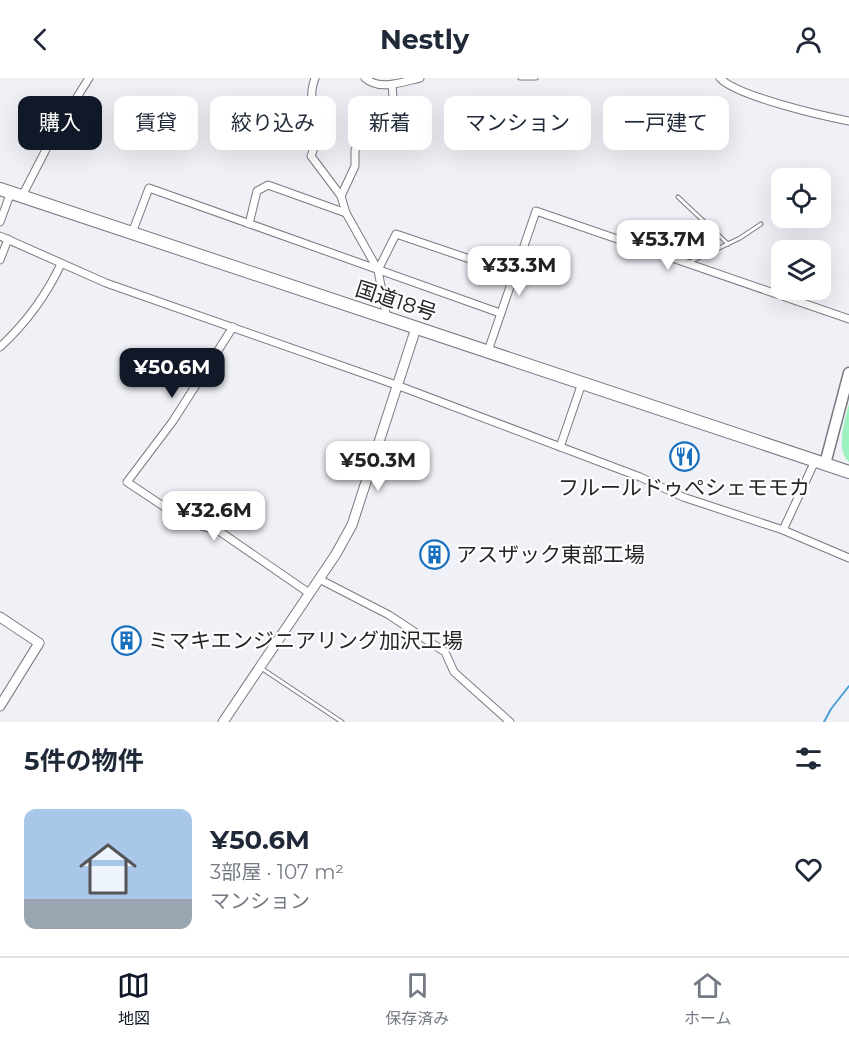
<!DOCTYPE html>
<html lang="ja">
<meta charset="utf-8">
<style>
body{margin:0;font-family:Montserrat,"Noto Sans JP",sans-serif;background:#f6f6f7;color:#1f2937;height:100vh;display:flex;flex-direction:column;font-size:22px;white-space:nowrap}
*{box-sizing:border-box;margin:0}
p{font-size:20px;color:#747a83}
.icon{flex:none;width:33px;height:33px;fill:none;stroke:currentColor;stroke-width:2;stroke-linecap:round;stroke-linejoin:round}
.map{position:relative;height:644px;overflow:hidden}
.drawer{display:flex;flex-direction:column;background:#fff;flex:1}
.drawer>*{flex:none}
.hud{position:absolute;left:18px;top:18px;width:813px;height:54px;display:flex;gap:12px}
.fabs{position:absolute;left:771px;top:90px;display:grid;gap:12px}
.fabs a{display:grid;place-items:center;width:60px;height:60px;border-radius:12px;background:#fff;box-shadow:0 6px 24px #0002;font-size:30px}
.price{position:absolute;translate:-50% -51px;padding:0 14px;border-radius:12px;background:#fff;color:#222;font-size:20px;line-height:39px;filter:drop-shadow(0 2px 3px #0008)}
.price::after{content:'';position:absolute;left:50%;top:36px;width:18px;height:14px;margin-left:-9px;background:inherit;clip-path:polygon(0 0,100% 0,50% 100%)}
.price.selected{background:#111827;color:#fff}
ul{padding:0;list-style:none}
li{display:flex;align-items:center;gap:18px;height:150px;padding:0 24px}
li+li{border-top:2px solid #e0e1e3}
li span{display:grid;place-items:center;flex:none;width:168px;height:120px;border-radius:12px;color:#555}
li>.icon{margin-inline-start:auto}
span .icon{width:72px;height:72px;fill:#fffc;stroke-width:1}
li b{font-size:26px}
h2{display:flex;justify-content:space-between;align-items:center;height:72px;padding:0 24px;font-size:26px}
.tag{padding:0 21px;border-radius:12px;background:#fff;box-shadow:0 6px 24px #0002;font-size:21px;line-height:54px}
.tag.selected{background:#111827;color:#fff}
header{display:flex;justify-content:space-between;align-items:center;height:78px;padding:0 24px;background:#fff;font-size:27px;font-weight:700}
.menu{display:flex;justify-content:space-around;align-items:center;height:84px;border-top:2px solid #e0e1e3;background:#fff;font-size:16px;color:#747a83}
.menu a{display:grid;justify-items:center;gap:3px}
.menu .selected{color:#111827}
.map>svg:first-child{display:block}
.green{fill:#9cf2be}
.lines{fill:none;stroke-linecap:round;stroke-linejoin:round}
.stream{stroke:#4aa0d6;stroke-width:2}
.lane-casing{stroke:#797b81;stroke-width:5}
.street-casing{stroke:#797b81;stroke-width:9}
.secondary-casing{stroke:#797b81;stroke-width:11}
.primary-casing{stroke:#797b81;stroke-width:13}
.highway-casing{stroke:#797b81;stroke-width:14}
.lane{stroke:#fff;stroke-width:3}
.street{stroke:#fff;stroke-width:7}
.secondary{stroke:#fff;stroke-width:9}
.primary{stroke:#fff;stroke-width:10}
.highway{stroke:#fff;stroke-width:12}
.labels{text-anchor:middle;stroke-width:4.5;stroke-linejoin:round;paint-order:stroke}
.street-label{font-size:21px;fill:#252628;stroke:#fefefe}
.poi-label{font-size:21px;fill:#252628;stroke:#fefefe;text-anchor:start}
</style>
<header><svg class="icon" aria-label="back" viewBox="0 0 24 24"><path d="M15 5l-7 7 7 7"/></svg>Nestly<svg class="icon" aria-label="person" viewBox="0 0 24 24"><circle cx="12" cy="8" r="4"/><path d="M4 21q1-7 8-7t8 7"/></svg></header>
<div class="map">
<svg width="849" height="644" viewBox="0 0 849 644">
<rect width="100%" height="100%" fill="#eff1f7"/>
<!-- green -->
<path class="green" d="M849 326V384C835 371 845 342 849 326Z"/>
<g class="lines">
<!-- stream -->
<polyline class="stream" points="824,644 831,631 849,608"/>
<defs>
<g id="lane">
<polyline points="520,0 536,0"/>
<polyline points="678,119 728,166"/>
<polyline points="690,184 740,160 761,146"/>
<polyline points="261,590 342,644"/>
</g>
<g id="street">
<path d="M315 0C313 6 311 13 312 19 313 41 320 57 311 78L341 118 346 135 378 192 387 241"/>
<path d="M365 0C380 13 402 4 420 0"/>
<path d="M720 0C736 18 823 38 849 43"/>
<polyline points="22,118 54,56 89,0"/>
<polyline points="341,118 355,88 355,72 393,19 392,7"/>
<polyline points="0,144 11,114"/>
<polyline points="249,146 257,113 268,107 346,135"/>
<polyline points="132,155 149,110 500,235"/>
<polyline points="0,158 106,205 399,308 640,399 683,419 783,452 849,480"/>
<polyline points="0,182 8,161"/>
<polyline points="378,192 396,156 514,196"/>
<polyline points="233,249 173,343 127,404 187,444 219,453 309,515"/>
<path d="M0 269C26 245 46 218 61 186"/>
<polyline points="488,273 536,133 849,241"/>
<polyline points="560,369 582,305"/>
<polyline points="783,452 815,383"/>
<polyline points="319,501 389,537 445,574 454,594 510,644"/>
</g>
<g id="secondary">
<polyline points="0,539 39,565 0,628"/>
<polyline points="223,644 336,476 352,447 416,250"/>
</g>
<polyline id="primary" points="825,386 849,295"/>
<polyline id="highway" points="0,111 849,394"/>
</defs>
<!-- lane casing -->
<use href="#lane" class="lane-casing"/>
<!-- street casing -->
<use href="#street" class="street-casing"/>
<!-- secondary casing -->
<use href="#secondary" class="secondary-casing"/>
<!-- primary casing -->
<use href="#primary" class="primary-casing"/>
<!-- highway casing -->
<use href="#highway" class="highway-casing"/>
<!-- lane -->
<use href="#lane" class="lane"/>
<!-- street -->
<use href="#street" class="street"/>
<!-- secondary -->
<use href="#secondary" class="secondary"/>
<!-- primary -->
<use href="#primary" class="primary"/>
<!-- highway -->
<use href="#highway" class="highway"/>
</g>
<!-- icons -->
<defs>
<symbol id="restaurant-ring" viewBox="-11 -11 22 22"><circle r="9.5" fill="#fefefe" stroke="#1970be" stroke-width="1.5"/><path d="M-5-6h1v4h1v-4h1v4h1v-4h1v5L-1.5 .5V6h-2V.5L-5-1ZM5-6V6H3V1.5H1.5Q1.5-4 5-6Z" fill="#1970be"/></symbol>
<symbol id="building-ring" viewBox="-11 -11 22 22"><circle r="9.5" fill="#fefefe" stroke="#1970be" stroke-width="1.5"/><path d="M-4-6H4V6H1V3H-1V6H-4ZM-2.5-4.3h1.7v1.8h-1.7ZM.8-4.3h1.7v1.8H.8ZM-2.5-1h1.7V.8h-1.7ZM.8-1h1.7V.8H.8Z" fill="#1970be"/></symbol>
</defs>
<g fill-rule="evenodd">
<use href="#restaurant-ring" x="668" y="362" width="33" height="33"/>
<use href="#building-ring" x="418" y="460" width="33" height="33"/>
<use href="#building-ring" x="110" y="546" width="33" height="33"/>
</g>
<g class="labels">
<!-- street labels -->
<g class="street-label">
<text transform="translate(396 223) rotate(18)" y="7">国道18号</text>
</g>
<!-- poi labels -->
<g class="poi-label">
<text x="684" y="417" text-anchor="middle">フルールドゥぺシェモモカ</text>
<text x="456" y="484">アスザック東部工場</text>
<text x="148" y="570">ミマキエンジニアリング加沢工場</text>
</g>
</g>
</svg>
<div class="fabs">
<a><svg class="icon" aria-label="locate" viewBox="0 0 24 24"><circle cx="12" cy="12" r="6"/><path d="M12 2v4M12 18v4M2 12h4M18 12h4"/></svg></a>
<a><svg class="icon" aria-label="layers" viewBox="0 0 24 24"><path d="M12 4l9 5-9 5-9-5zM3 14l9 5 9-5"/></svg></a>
</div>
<b class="price" style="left:668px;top:193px">¥53.7M</b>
<b class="price" style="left:519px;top:219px">¥33.3M</b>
<b class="price selected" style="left:172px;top:321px">¥50.6M</b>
<b class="price" style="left:378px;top:414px">¥50.3M</b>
<b class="price" style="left:214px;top:464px">¥32.6M</b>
<div class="hud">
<a class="tag selected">購入</a>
<a class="tag">賃貸</a>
<a class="tag">絞り込み</a>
<a class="tag">新着</a>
<a class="tag">マンション</a>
<a class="tag">一戸建て</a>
</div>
</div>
<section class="drawer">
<h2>5件の物件<svg class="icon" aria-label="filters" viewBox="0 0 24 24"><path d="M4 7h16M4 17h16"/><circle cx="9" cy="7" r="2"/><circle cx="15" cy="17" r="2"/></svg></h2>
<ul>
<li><span style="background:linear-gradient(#a9c7e8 75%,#9aa5b1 0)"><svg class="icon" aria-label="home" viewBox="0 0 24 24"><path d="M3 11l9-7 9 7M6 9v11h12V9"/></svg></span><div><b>¥50.6M</b><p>3部屋 · 107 m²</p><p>マンション</p></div><svg class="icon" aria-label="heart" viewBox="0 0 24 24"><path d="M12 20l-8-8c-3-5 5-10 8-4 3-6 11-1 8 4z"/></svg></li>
</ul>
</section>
<nav class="menu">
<a class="selected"><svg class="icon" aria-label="map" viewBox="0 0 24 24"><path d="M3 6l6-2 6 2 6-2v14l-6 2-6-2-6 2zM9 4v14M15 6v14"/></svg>地図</a>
<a><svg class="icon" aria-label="saved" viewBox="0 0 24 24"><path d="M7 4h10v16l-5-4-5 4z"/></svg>保存済み</a>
<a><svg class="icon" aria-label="home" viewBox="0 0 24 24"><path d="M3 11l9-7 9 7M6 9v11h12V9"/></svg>ホーム</a>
</nav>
